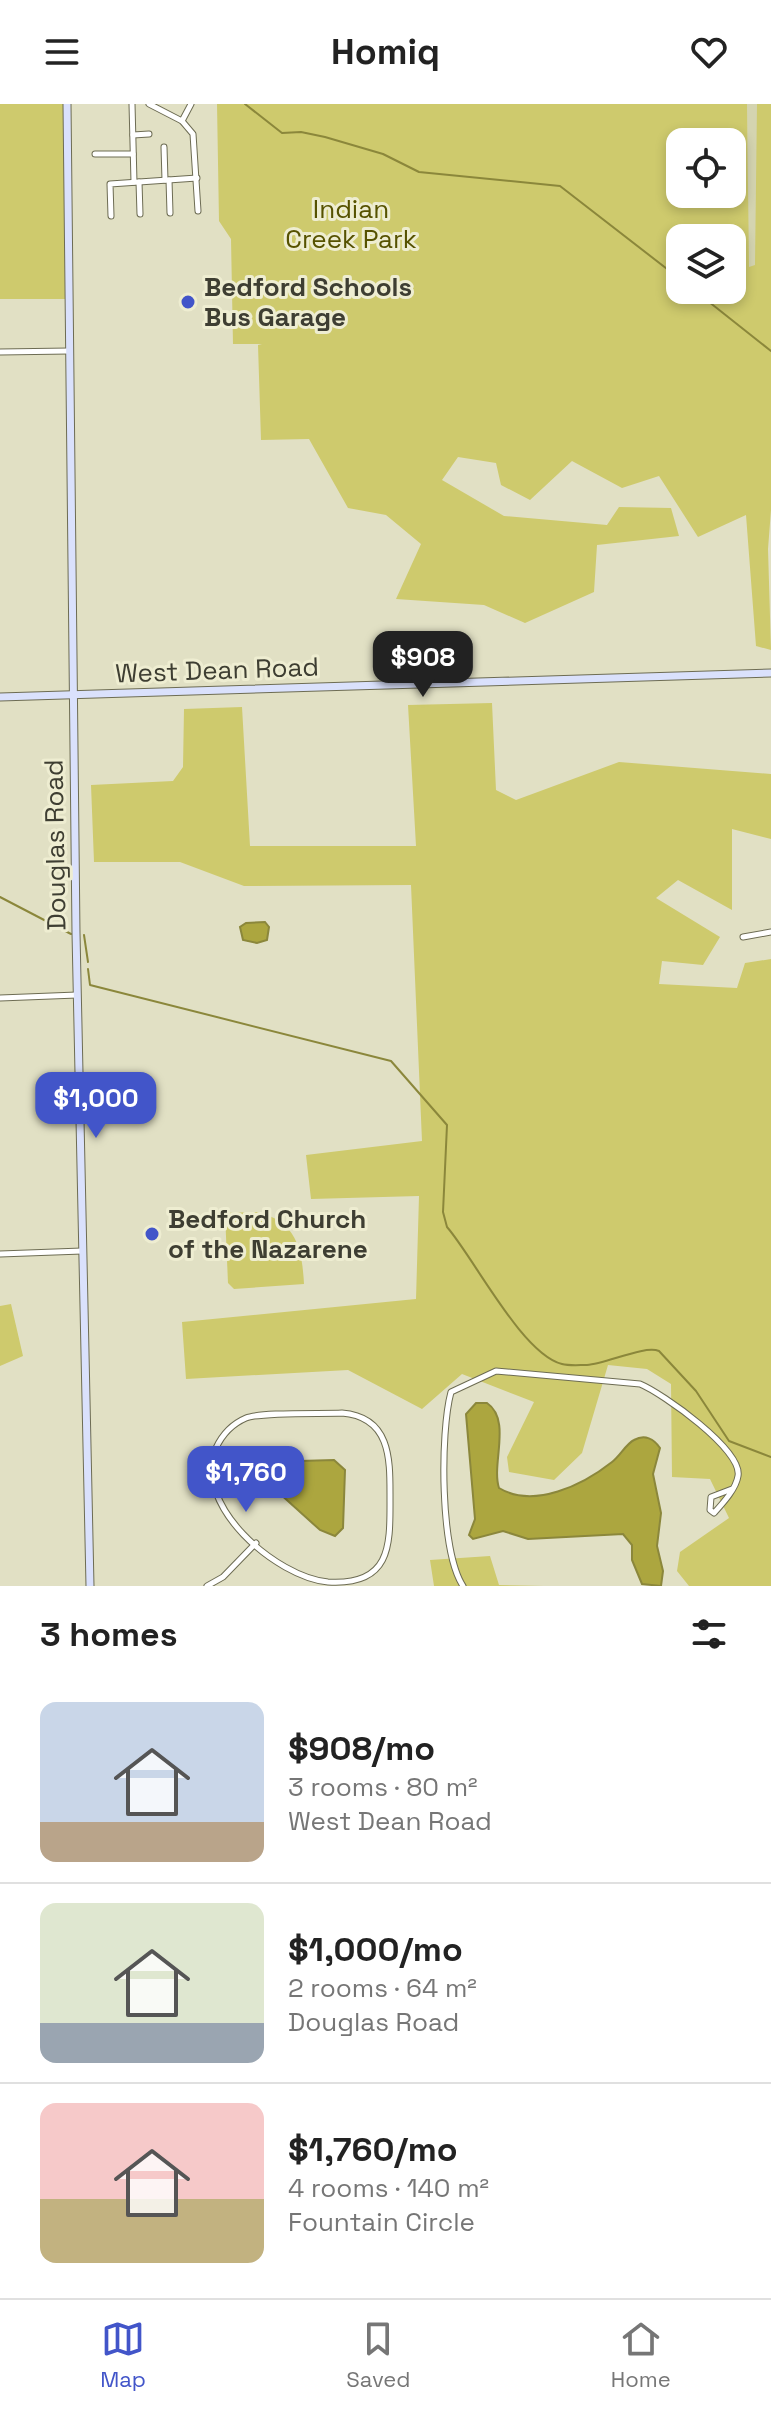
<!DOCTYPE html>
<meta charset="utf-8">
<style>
body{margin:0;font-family:"Space Grotesk",sans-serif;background:#f2f2f2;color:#222;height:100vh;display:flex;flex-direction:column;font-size:30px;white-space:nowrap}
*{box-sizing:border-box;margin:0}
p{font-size:26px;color:#767676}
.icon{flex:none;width:44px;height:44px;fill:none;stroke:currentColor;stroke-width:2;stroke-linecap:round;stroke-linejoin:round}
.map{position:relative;height:1482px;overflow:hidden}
.side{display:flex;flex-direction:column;background:#fff;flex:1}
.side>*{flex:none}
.tools{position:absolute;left:666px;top:24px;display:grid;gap:16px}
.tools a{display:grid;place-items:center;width:80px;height:80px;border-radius:16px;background:#fff;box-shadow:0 4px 12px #0003;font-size:40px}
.price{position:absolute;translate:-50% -68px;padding:0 18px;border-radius:16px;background:#4255c9;color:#fff;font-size:26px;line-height:52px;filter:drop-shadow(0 2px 4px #0008)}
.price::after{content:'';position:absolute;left:50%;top:48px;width:24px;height:18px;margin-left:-12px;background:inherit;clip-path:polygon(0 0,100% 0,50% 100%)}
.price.selected{background:#222;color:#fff}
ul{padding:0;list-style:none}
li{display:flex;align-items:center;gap:24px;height:200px;padding:0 40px}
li+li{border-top:2px solid #e0e0e0}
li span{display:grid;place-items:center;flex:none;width:224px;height:160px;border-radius:16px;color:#555}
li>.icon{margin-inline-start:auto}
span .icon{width:96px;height:96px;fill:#fffc;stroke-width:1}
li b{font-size:34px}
h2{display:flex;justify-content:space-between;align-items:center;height:96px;padding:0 40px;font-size:34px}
header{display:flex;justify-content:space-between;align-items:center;height:104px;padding:0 40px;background:#fff;font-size:36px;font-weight:700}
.tab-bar{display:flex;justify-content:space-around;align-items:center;height:112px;border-top:2px solid #e0e0e0;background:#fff;font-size:22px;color:#767676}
.tab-bar a{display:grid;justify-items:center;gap:4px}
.tab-bar .selected{color:#4255c9}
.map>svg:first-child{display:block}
.built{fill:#d4d4b0}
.green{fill:#ceca6d;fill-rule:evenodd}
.water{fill:#aca63f;stroke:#8b873b;stroke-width:2}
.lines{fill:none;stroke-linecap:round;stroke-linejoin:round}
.stream{stroke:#8b873b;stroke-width:2}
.street-casing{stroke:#6d6c53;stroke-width:7}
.secondary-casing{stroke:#6d6c53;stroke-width:9}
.street{stroke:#fff;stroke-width:5}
.secondary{stroke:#dae1fc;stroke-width:7}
.poi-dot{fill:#4255c9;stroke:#eeedd1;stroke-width:3}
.labels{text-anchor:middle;stroke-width:6;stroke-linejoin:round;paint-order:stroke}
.park-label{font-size:26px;fill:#565200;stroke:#eeedd1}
.poi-label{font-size:26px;font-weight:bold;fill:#3e3e32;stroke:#eeedd1;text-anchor:start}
.street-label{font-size:26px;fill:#3e3e32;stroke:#eeedd1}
</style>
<header><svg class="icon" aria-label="menu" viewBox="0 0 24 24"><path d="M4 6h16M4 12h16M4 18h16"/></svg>Homiq<svg class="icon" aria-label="heart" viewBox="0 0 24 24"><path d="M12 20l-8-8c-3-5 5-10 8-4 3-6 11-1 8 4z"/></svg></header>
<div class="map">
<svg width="771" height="1482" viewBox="0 0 771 1482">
<rect width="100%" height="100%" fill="#e1e0c4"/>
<!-- built -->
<polygon class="built" points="747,0 771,0 749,301"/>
<!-- green -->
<g class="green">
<polygon points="0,0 64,0 65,195 0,195"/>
<path d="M217 0H747L749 163 755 161 757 0H771V406L768 445 771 546 756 542 746 411 698 433 659 372 622 384 572 357 530 396 501 381 496 359 458 353 442 376 504 412 607 421 619 403 671 404 679 432 597 441 594 488 525 519 484 501 396 495 421 440 386 411 348 404 309 335 261 336 258 241 262 240H233L231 135 219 117ZM680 38H732V90H680ZM680 134H732V186H680Z"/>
<polygon points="492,599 496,686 516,696 619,658 771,670 771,735 732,725 732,806 678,776 656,794 720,833 703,861 662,857 659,880 737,884 745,859 771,855 771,1482 689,1482 677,1467 680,1448 729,1414 710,1375 672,1373 671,1280 647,1265 608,1261 582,1349 554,1376 509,1368 507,1353 534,1298 462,1270 422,1305 348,1266 186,1275 182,1218 416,1195 419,1092 311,1095 306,1051 422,1037 411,781 244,782 180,758 94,758 91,681 173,677 183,663 184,605 242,603 250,742 416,742 408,601"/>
<path d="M257 1108C296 1117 302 1144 304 1180L234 1185 228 1179 225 1109Z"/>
<polygon points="11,1200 23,1252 0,1262 0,1202"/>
<polygon points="490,1452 499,1481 544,1482 434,1482 430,1456"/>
</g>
<!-- water -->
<g class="water">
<polygon points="265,818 269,823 267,836 257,839 243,836 240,823 246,819"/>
<path d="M476 1299H487C512 1316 491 1360 499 1384 534 1405 583 1381 612 1358 620 1352 626 1340 634 1336 645 1330 654 1335 660 1344L653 1370 661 1409 657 1442 663 1467 661 1482 642 1480 632 1456V1441L623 1430 528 1435 503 1427 473 1435 469 1431 475 1415 466 1310Z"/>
<polygon points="334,1356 345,1366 343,1424 335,1432 320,1426 257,1369 265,1358"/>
</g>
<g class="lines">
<!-- stream -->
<g class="stream">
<polyline points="245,0 282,29 301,28 325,33 383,50 419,68 560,82 680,175"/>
<polyline points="694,186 771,247"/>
<polyline points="0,793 71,830"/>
<polyline points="84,831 88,858"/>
<path d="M88 865 90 881 391 957 447 1021 443 1108 447 1123C474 1154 522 1250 562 1260 569 1262 579 1261 587 1261 606 1260 644 1241 659 1247L696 1287 729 1337 771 1353"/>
</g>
<defs>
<g id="street">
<polyline points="132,0 134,78"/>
<polyline points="149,0 182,17 193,30 198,107"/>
<polyline points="182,17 191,0"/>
<polyline points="133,31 149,30"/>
<polyline points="164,43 165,76"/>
<polyline points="95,50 133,50"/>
<polyline points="169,76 170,109"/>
<polyline points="139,78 140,110"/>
<polyline points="111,112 110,80 197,74"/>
<polyline points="0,248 69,247"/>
<polyline points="743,833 771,828"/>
<polyline points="0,894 77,891"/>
<polyline points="0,1150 82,1147"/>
<path d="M342 1309C391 1313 390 1356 390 1392 390 1439 393 1482 328 1478 276 1473 192 1401 216 1344 222 1331 232 1320 246 1314 260 1308 322 1310 342 1309Z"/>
<polyline points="207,1482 223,1473 256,1439"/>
<path d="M463 1482C440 1447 440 1329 451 1288L496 1267 640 1280C662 1289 743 1346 738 1372 736 1385 723 1399 714 1409L710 1406 711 1393 732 1385"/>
</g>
<g id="secondary">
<polyline points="67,0 76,829 90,1482"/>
<polyline points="0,593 771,569"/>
</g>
</defs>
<!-- street casing -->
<use href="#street" class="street-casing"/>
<!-- secondary casing -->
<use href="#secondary" class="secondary-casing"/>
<!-- street -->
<use href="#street" class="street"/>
<!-- secondary -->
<use href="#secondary" class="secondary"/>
</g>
<!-- markers -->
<g class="poi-dot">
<circle cx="188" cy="198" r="8"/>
<circle cx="152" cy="1130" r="8"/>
</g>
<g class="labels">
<!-- park labels -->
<g class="park-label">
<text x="351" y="114">Indian<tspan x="351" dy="30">Creek Park</tspan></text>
</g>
<!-- poi labels -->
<g class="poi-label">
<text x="204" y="192">Bedford Schools<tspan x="204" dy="30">Bus Garage</tspan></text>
<text x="168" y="1124">Bedford Church<tspan x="168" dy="30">of the Nazarene</tspan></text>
</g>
<!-- street labels -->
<g class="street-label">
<text transform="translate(217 566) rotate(-2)" y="9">West Dean Road</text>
<text transform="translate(55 741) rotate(-91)" y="9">Douglas Road</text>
</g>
</g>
</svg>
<div class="tools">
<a><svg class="icon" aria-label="locate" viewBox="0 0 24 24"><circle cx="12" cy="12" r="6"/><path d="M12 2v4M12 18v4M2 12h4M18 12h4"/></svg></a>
<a><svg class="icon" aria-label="layers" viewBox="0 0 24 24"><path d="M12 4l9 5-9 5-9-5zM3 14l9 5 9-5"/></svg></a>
</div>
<b class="price selected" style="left:423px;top:595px">$908</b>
<b class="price" style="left:96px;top:1036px">$1,000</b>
<b class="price" style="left:246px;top:1410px">$1,760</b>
</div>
<section class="side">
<h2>3 homes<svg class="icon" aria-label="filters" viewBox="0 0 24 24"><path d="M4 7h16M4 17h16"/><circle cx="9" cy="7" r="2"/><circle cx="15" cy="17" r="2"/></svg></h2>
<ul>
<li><span style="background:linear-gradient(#c9d6e8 75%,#b9a48a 0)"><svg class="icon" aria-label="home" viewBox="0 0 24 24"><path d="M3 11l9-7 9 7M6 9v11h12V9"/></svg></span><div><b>$908/mo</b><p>3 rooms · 80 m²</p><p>West Dean Road</p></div></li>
<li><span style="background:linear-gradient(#dfe7d0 75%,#9aa5b1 0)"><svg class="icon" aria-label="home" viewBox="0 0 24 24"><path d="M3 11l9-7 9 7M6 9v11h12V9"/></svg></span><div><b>$1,000/mo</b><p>2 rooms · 64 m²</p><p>Douglas Road</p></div></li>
<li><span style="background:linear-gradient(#f6c9c9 60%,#c2b280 0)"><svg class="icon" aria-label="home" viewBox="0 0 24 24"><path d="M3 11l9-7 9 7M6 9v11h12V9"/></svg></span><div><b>$1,760/mo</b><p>4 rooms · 140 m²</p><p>Fountain Circle</p></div></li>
</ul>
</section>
<nav class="tab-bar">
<a class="selected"><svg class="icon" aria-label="map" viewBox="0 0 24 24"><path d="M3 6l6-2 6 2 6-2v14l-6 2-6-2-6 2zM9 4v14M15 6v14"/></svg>Map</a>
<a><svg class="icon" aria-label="saved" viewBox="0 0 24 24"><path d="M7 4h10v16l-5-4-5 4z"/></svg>Saved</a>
<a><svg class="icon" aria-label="home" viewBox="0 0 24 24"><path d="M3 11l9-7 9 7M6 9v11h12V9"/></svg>Home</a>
</nav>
